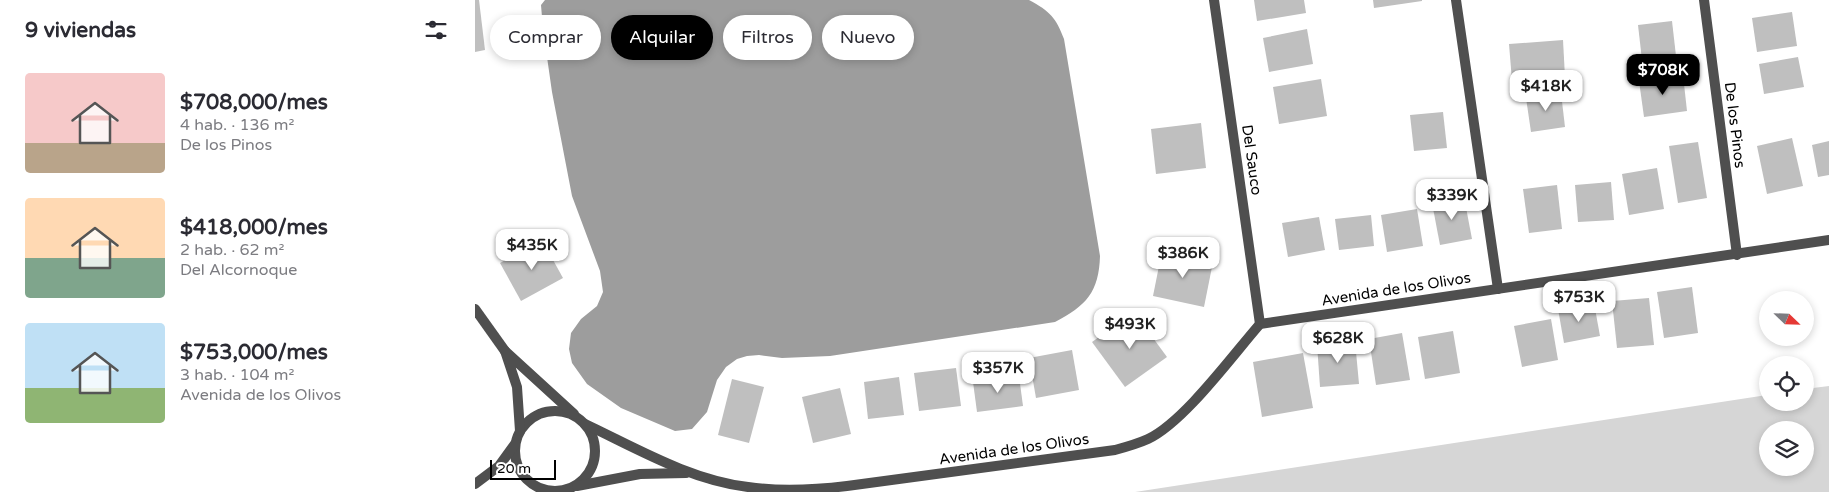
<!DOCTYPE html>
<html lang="es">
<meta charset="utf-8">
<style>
body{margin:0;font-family:"Varela Round",sans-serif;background:#f2f2f3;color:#2b2b33;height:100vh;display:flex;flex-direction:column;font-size:19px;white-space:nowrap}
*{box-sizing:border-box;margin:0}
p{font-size:16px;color:#7c7c81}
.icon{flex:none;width:28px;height:28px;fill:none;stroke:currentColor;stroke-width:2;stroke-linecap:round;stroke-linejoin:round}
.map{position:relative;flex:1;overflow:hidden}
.drawer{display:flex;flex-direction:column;background:#fff;width:475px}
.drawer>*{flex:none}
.guide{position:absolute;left:15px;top:15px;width:475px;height:45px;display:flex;gap:10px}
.needle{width:32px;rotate:113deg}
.buttons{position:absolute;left:1284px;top:291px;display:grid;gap:10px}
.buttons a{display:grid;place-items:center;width:55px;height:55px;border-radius:50%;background:#fff;box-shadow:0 2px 8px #0003;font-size:25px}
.scale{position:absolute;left:15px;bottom:12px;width:66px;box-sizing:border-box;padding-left:5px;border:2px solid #000;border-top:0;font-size:14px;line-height:18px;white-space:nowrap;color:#000;-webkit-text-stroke:4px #fff;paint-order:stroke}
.price{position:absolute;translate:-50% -42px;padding:0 11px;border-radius:10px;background:#fff;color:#222;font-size:16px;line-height:32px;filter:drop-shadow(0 1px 2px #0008)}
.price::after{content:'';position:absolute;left:50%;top:30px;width:15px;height:11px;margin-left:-8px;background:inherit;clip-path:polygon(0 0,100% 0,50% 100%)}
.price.active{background:#000;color:#fff}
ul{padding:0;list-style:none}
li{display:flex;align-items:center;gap:15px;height:125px;padding:0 25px}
li span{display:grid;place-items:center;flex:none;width:140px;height:100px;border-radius:5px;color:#555}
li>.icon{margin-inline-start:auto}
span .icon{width:60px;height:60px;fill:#fffc;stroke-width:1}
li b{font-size:21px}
h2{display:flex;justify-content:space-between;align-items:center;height:60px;padding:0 25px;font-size:21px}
.chip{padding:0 18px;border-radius:22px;background:#fff;box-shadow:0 2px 8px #0003;font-size:18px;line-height:45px}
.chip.active{background:#000;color:#fff}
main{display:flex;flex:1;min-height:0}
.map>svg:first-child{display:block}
.green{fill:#d6d6d6;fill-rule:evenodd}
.water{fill:#9d9d9d}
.building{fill:#bfbfbf}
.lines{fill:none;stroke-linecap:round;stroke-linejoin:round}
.street{stroke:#4f4f4f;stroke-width:10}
.labels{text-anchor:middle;stroke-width:4.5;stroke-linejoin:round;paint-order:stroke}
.street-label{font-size:15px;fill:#000;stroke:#fff}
</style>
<main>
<section class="drawer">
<h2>9 viviendas<svg class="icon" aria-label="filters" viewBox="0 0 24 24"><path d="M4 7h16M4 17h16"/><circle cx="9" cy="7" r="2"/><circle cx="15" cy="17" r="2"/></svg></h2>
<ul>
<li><span style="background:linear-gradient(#f6c9c9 70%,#b9a48a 0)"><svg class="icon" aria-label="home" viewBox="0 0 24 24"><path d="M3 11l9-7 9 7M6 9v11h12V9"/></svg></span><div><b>$708,000/mes</b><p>4 hab. · 136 m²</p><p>De los Pinos</p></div></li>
<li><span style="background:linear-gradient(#ffd9b3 60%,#7fa58c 0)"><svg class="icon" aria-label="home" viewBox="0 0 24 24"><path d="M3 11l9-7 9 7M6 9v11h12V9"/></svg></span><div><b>$418,000/mes</b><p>2 hab. · 62 m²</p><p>Del Alcornoque</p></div></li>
<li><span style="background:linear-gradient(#bfe0f5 65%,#8fb573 0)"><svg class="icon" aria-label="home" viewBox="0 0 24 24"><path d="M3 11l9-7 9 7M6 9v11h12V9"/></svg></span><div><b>$753,000/mes</b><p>3 hab. · 104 m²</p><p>Avenida de los Olivos</p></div></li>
</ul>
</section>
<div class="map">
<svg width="1354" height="492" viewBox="0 0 1354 492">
<rect width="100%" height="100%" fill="#fff"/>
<!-- green -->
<path class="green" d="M1354 386V492H660L1292 395V402H1330V389ZM1292 430H1330V468H1292Z"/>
<!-- water -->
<path class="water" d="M70 0H554C575 11 581 18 589 39L625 256C624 292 611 306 580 322L355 356 307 358 284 355 272 356 262 359 251 367 242 380 232 412 217 429 200 431 146 408 112 384 97 363 94 349 96 333 106 319 122 306 128 292 125 271 97 196 77 92 68 29 66 5Z"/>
<!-- building -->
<g class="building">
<polygon points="0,0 4,0 10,50 0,52"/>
<polygon points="779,0 829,0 831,13 782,21"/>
<polygon points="898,0 947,0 947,1 899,8"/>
<polygon points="1317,12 1322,46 1282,52 1277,18"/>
<polygon points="1197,21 1201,56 1167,60 1163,25"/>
<polygon points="832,29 838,64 794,72 788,38"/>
<polygon points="1088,40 1090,77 1037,81 1034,44"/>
<polygon points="1323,57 1329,87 1289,94 1284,64"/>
<polygon points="1208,75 1212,111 1169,117 1164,81"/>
<polygon points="846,79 852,116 804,124 798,87"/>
<polygon points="1086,93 1090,127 1056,132 1051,98"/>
<polygon points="968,112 972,148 939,151 935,115"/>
<polygon points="726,123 731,168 681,174 676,129"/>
<polygon points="1317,138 1328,186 1292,194 1282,146"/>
<polygon points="1354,141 1354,175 1343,177 1337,145"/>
<polygon points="1223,142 1232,198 1203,203 1194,146"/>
<polygon points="1182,168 1189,209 1154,215 1147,174"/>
<polygon points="1136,182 1139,220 1103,222 1100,185"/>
<polygon points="1082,185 1087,229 1054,233 1048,189"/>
<polygon points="989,197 997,239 965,245 957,203"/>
<polygon points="942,209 948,246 912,252 906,215"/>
<polygon points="896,215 899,246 864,250 860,219"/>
<polygon points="844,217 850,250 813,257 807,223"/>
<polygon points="67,240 88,278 46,301 25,263"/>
<polygon points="687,251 738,262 729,307 678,296"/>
<polygon points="1217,287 1223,333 1189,338 1182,292"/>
<polygon points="1174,298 1179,345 1142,348 1137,301"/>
<polygon points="1119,303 1125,336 1089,343 1083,309"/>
<polygon points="659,312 692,357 650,387 617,342"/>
<polygon points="1076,319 1083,360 1047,367 1039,326"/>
<polygon points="978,331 985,373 950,379 943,337"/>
<polygon points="927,333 935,380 901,385 894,339"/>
<polygon points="880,341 884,384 845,387 842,344"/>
<polygon points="597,350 604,390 561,398 554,358"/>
<polygon points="828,353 838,408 787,417 778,362"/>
<polygon points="481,368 486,406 444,411 439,373"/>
<polygon points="544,376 548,406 502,412 498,382"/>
<polygon points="424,377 429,415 393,419 389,382"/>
<polygon points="257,379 289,387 274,443 243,435"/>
<polygon points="365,388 376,434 338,443 327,397"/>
</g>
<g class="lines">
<!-- street -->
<g class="street">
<polyline points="739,0 785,324"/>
<polyline points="981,0 1023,289"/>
<polyline points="1229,0 1262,255"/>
<polyline points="0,309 30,351"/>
<circle cx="80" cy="451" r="40"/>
<path d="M110 424C163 449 215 480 273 487 307 492 339 490 372 486L640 450C651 447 662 444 673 439 709 422 757 356 785 324L1354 240"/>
<polyline points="45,431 42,387 30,351 99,414"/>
<polyline points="0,484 24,466 40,444"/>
<polyline points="102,486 165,474 211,473"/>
</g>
</g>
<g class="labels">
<!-- street labels -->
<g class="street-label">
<text transform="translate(1260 125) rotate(83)" y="5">De los Pinos</text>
<text transform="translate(777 160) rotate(82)" y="5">Del Sauco</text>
<text transform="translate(921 289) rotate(-9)" y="5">Avenida de los Olivos</text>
<text transform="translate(539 449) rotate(-8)" y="5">Avenida de los Olivos</text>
</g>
</g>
</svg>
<div class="buttons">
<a><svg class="needle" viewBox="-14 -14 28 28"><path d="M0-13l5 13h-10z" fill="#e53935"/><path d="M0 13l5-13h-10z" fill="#7c7c81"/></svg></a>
<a><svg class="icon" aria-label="locate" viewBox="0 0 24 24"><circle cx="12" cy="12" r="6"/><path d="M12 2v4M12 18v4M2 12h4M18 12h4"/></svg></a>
<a><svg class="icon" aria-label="layers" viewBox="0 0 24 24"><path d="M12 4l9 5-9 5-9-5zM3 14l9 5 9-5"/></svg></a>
</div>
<div class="scale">20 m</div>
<b class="price active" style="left:1188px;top:96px">$708K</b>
<b class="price" style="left:1071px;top:112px">$418K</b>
<b class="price" style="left:977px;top:221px">$339K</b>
<b class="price" style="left:57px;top:271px">$435K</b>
<b class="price" style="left:708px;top:279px">$386K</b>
<b class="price" style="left:1104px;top:323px">$753K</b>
<b class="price" style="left:655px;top:350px">$493K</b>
<b class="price" style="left:863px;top:364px">$628K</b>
<b class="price" style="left:523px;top:394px">$357K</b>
<div class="guide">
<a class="chip">Comprar</a>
<a class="chip active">Alquilar</a>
<a class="chip">Filtros</a>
<a class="chip">Nuevo</a>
</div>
</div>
</main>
